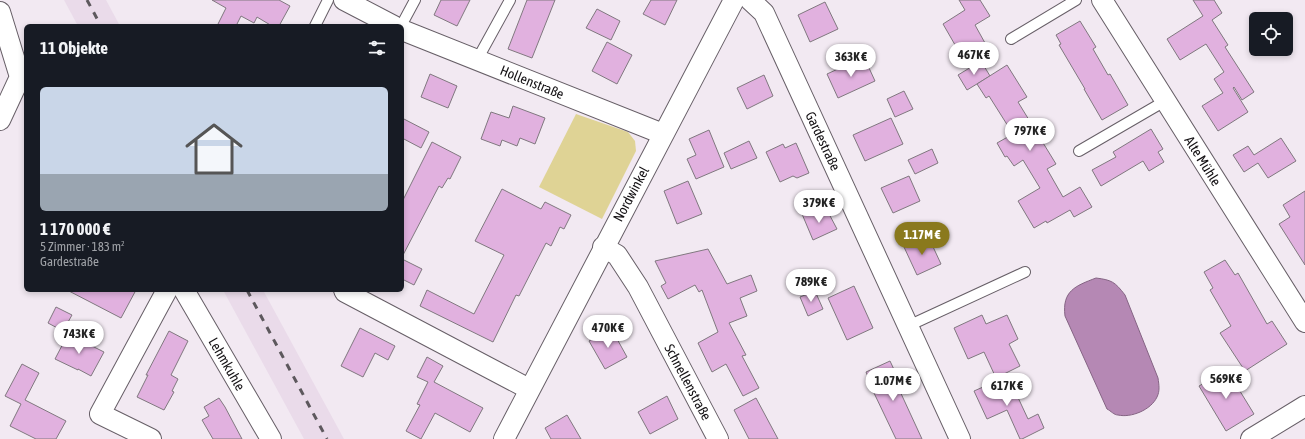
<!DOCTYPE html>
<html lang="de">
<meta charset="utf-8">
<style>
body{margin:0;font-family:"Asap Condensed",sans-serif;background:#242831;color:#f1f3f6;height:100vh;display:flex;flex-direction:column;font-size:15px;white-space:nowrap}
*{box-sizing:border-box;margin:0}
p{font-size:13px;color:#9ea1a6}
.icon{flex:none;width:22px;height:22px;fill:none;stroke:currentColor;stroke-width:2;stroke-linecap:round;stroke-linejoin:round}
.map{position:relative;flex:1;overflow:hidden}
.details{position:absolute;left:24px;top:24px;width:380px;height:268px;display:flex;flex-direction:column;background:#171b24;border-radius:6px;box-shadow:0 2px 6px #0003}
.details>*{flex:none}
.buttons{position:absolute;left:1249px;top:12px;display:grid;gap:8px}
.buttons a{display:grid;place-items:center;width:44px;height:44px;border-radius:6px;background:#171b24;box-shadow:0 2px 6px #0003;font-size:20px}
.price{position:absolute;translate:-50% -34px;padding:0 9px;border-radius:14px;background:#fff;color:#222;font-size:13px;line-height:26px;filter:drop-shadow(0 1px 2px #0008)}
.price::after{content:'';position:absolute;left:50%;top:24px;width:12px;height:9px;margin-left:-6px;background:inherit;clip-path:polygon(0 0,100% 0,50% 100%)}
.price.current{background:#8a791d;color:#fff}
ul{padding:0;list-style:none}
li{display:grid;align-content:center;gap:8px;height:212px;padding:0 16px}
li span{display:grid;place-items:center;height:124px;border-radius:6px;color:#555}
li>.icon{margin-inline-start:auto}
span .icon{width:72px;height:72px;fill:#fffc;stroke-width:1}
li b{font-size:17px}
h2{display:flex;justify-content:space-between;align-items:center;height:48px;padding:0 16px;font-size:17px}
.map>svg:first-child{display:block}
.built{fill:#eadbea}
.green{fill:#dfd395}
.water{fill:#b588b4;stroke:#856484}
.building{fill:#e1b1df;stroke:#80787f}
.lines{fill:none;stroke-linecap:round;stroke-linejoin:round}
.service-casing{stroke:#675f67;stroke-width:12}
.minor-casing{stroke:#675f67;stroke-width:22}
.service{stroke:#fff;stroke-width:10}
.minor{stroke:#fff;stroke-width:20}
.rail{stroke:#5d585d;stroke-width:3;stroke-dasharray:7 7;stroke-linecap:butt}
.labels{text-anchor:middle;stroke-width:3;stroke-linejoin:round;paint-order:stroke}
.street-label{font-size:14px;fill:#141114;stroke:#fff}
</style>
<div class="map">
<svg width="1305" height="439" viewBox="0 0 1305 439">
<rect width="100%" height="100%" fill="#f2e9f2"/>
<!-- built -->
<g class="built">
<polygon points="64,0 106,0 120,26 78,26"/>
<polygon points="223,290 263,290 344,439 304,439"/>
</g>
<!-- green -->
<polygon class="green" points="576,114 628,132 635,141 636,151 602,219 539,187"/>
<!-- water -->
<path class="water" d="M1096 278C1112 280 1115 282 1125 295L1158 378C1159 385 1160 391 1157 397 1151 410 1131 418 1118 415 1114 415 1111 411 1107 409L1065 316C1062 291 1075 286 1096 278Z"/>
<!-- building -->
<g class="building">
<polygon points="212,0 279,0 290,6 279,26 272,26 257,17 254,23 241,16 236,26 217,26 226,8"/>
<polygon points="441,0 470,0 457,26 434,15"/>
<polygon points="527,0 555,0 532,58 508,49"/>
<polygon points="651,0 677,0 665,25 643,14"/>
<polygon points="959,0 980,0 990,16 975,25 985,43 962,57 943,24 965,10"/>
<polygon points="1193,0 1214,0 1222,13 1212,20 1228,45 1225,47 1254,92 1242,100 1234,87 1233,88 1248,112 1218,131 1202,106 1223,93 1214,79 1224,72 1206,44 1180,60 1167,39 1203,16"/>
<polygon points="825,2 838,29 810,42 798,15"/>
<polygon points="597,9 620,21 611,40 586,28"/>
<polygon points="1080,21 1096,47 1093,49 1108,75 1110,74 1128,105 1102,120 1084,89 1085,89 1059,45 1061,44 1056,35"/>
<polygon points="607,42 632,55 617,84 592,71"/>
<polygon points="864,57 875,81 838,98 827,74"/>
<polygon points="981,61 990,76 967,90 958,75"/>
<polygon points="1007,65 1027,97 1018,102 1056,164 1047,169 1063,197 1080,187 1092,207 1074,217 1070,210 1047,223 1046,221 1034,228 1018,201 1040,188 1023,160 1014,166 1007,156 1005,157 997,143 1013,134 989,96 986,98 977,84"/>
<polygon points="430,74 457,86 448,108 421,97"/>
<polygon points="764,75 773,96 747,109 737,88"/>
<polygon points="904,91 913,109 895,117 887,99"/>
<polygon points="513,106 545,118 535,144 520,138 517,146 502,140 500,146 481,139 491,112 509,118"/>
<polygon points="402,118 429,132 421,148 402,138"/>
<polygon points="891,118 903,144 865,161 853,135"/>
<polygon points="1151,129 1163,149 1158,152 1164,162 1149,171 1143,161 1101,186 1092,170 1116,157 1113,152"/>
<polygon points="709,130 724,167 696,179 687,159 696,155 689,139"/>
<polygon points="1281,138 1296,161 1268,178 1258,163 1244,172 1233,155 1248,146 1254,155"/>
<polygon points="749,141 757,158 731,169 724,153"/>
<polygon points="432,142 461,157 450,179 448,178 442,188 439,186 402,257 402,202"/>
<polygon points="796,143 809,173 797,178 793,176 780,182 766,152 783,144 785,148"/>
<polygon points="932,149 938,163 915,174 908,160"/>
<polygon points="909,176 920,201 893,213 881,188"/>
<polygon points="688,181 702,214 677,224 664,191"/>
<polygon points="502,189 541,209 545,202 571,215 564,229 560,227 551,246 546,243 519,296 516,295 493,342 420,306 427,290 474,314 504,255 475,241"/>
<polygon points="1305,191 1305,265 1279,224 1290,217 1283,205"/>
<polygon points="817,208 820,216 828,212 837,229 813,240 802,214"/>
<polygon points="928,236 941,264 917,275 904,247"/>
<polygon points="708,249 727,284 751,275 757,291 740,298 747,316 729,323 746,355 742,356 759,388 743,396 726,364 712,372 698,343 718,332 702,290 699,292 695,285 668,299 661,286 666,283 655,261"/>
<polygon points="402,259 422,269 414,285 402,279"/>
<polygon points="1225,260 1235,275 1238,273 1267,324 1272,321 1287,344 1245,371 1220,333 1231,326 1210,290 1213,288 1204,272"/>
<polygon points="854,286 873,328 847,340 828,298"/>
<polygon points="67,290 136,290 121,318"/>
<polygon points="815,291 823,309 808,316 800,297"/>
<polygon points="56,307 72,315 63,331 48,323"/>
<polygon points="982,315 986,324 1007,315 1018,339 1009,344 1020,366 996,378 984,352 968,359 954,328"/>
<polygon points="360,328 395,346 388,360 375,353 363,377 341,366"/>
<polygon points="611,328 627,357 605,369 589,341"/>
<polygon points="169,331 188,341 171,375 178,379 172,391 174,392 164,410 137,397 148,375 146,375"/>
<polygon points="68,334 104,352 91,376 78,369 78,370 55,359"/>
<polygon points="427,357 443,366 434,382 483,408 470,432 435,413 421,439 406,431 420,405 417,404 428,382 417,377"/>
<polygon points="890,361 898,378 896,378 900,387 898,387 922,439 896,439 874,393 875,393 866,372"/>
<polygon points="22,364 39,373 25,400 66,421 56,439 36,439 10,426 21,404 5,396"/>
<polygon points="1227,370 1254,414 1226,431 1199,386"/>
<polygon points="1008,376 1028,419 1038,414 1044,428 1022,439 1020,439 1007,410 987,419 974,391"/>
<polygon points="667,396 678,419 650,434 638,412"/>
<polygon points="219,398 225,407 242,439 213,439 202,420 209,416 204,407"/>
<polygon points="756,398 778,439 749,439 734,410"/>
<polygon points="567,415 581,439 551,439 545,428"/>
</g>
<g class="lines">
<defs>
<g id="service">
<polyline points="315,26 328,0"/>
<polyline points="401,26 415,0"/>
<polyline points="1011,39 1076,0"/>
<polyline points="477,60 510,0"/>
<polyline points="1079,151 1165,101"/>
<polyline points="908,326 1025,272"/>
</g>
<g id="minor">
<polyline points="344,0 394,26"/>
<polyline points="750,0 764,13 960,439"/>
<polyline points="1102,0 1305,322"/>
<polyline points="0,12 20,77 0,120"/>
<polyline points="402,30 663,134"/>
<polyline points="603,247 617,255 638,287 718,439"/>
<polyline points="184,290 271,439"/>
<polyline points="344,290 345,292 529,389"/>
<polyline points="151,439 100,414 167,290"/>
<polyline points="504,439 734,0"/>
<polyline points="1251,439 1305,406"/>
</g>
</defs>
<!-- service casing -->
<use href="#service" class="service-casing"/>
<!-- minor casing -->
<use href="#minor" class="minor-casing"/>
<!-- service -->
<use href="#service" class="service"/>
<!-- minor -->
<use href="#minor" class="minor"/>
<!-- rail -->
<g class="rail">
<polyline points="87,0 101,26"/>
<polyline points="247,290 327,439"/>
</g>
</g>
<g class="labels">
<!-- street labels -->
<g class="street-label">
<text transform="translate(532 82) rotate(22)" y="5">Hollenstraße</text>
<text transform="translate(823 141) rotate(65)" y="5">Gardestraße</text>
<text transform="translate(1203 161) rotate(58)" y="5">Alte Mühle</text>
<text transform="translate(631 194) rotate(-62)" y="5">Nordwinkel</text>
<text transform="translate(227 364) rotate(60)" y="5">Lehmkuhle</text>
<text transform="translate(688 382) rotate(62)" y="5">Schnellenstraße</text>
</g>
</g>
</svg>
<div class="buttons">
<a><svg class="icon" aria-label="locate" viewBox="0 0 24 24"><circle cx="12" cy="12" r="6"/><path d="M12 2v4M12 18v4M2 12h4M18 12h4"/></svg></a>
</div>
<b class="price" style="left:974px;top:76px">467K €</b>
<b class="price" style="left:851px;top:78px">363K €</b>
<b class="price" style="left:1030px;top:152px">797K €</b>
<b class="price" style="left:819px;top:224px">379K €</b>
<b class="price current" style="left:922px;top:256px">1.17M €</b>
<b class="price" style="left:811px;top:303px">789K €</b>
<b class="price" style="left:608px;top:349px">470K €</b>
<b class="price" style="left:79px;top:355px">743K €</b>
<b class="price" style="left:1226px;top:400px">569K €</b>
<b class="price" style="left:893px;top:402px">1.07M €</b>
<b class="price" style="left:1007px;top:407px">617K €</b>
<section class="details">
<h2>11 Objekte<svg class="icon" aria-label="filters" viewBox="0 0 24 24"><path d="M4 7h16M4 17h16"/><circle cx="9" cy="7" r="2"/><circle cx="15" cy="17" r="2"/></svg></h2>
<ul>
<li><span style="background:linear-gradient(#c9d6e8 70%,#9aa5b1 0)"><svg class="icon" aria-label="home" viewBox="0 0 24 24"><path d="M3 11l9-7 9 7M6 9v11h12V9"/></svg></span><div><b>1 170 000 €</b><p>5 Zimmer · 183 m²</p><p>Gardestraße</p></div></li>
</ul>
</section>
</div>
